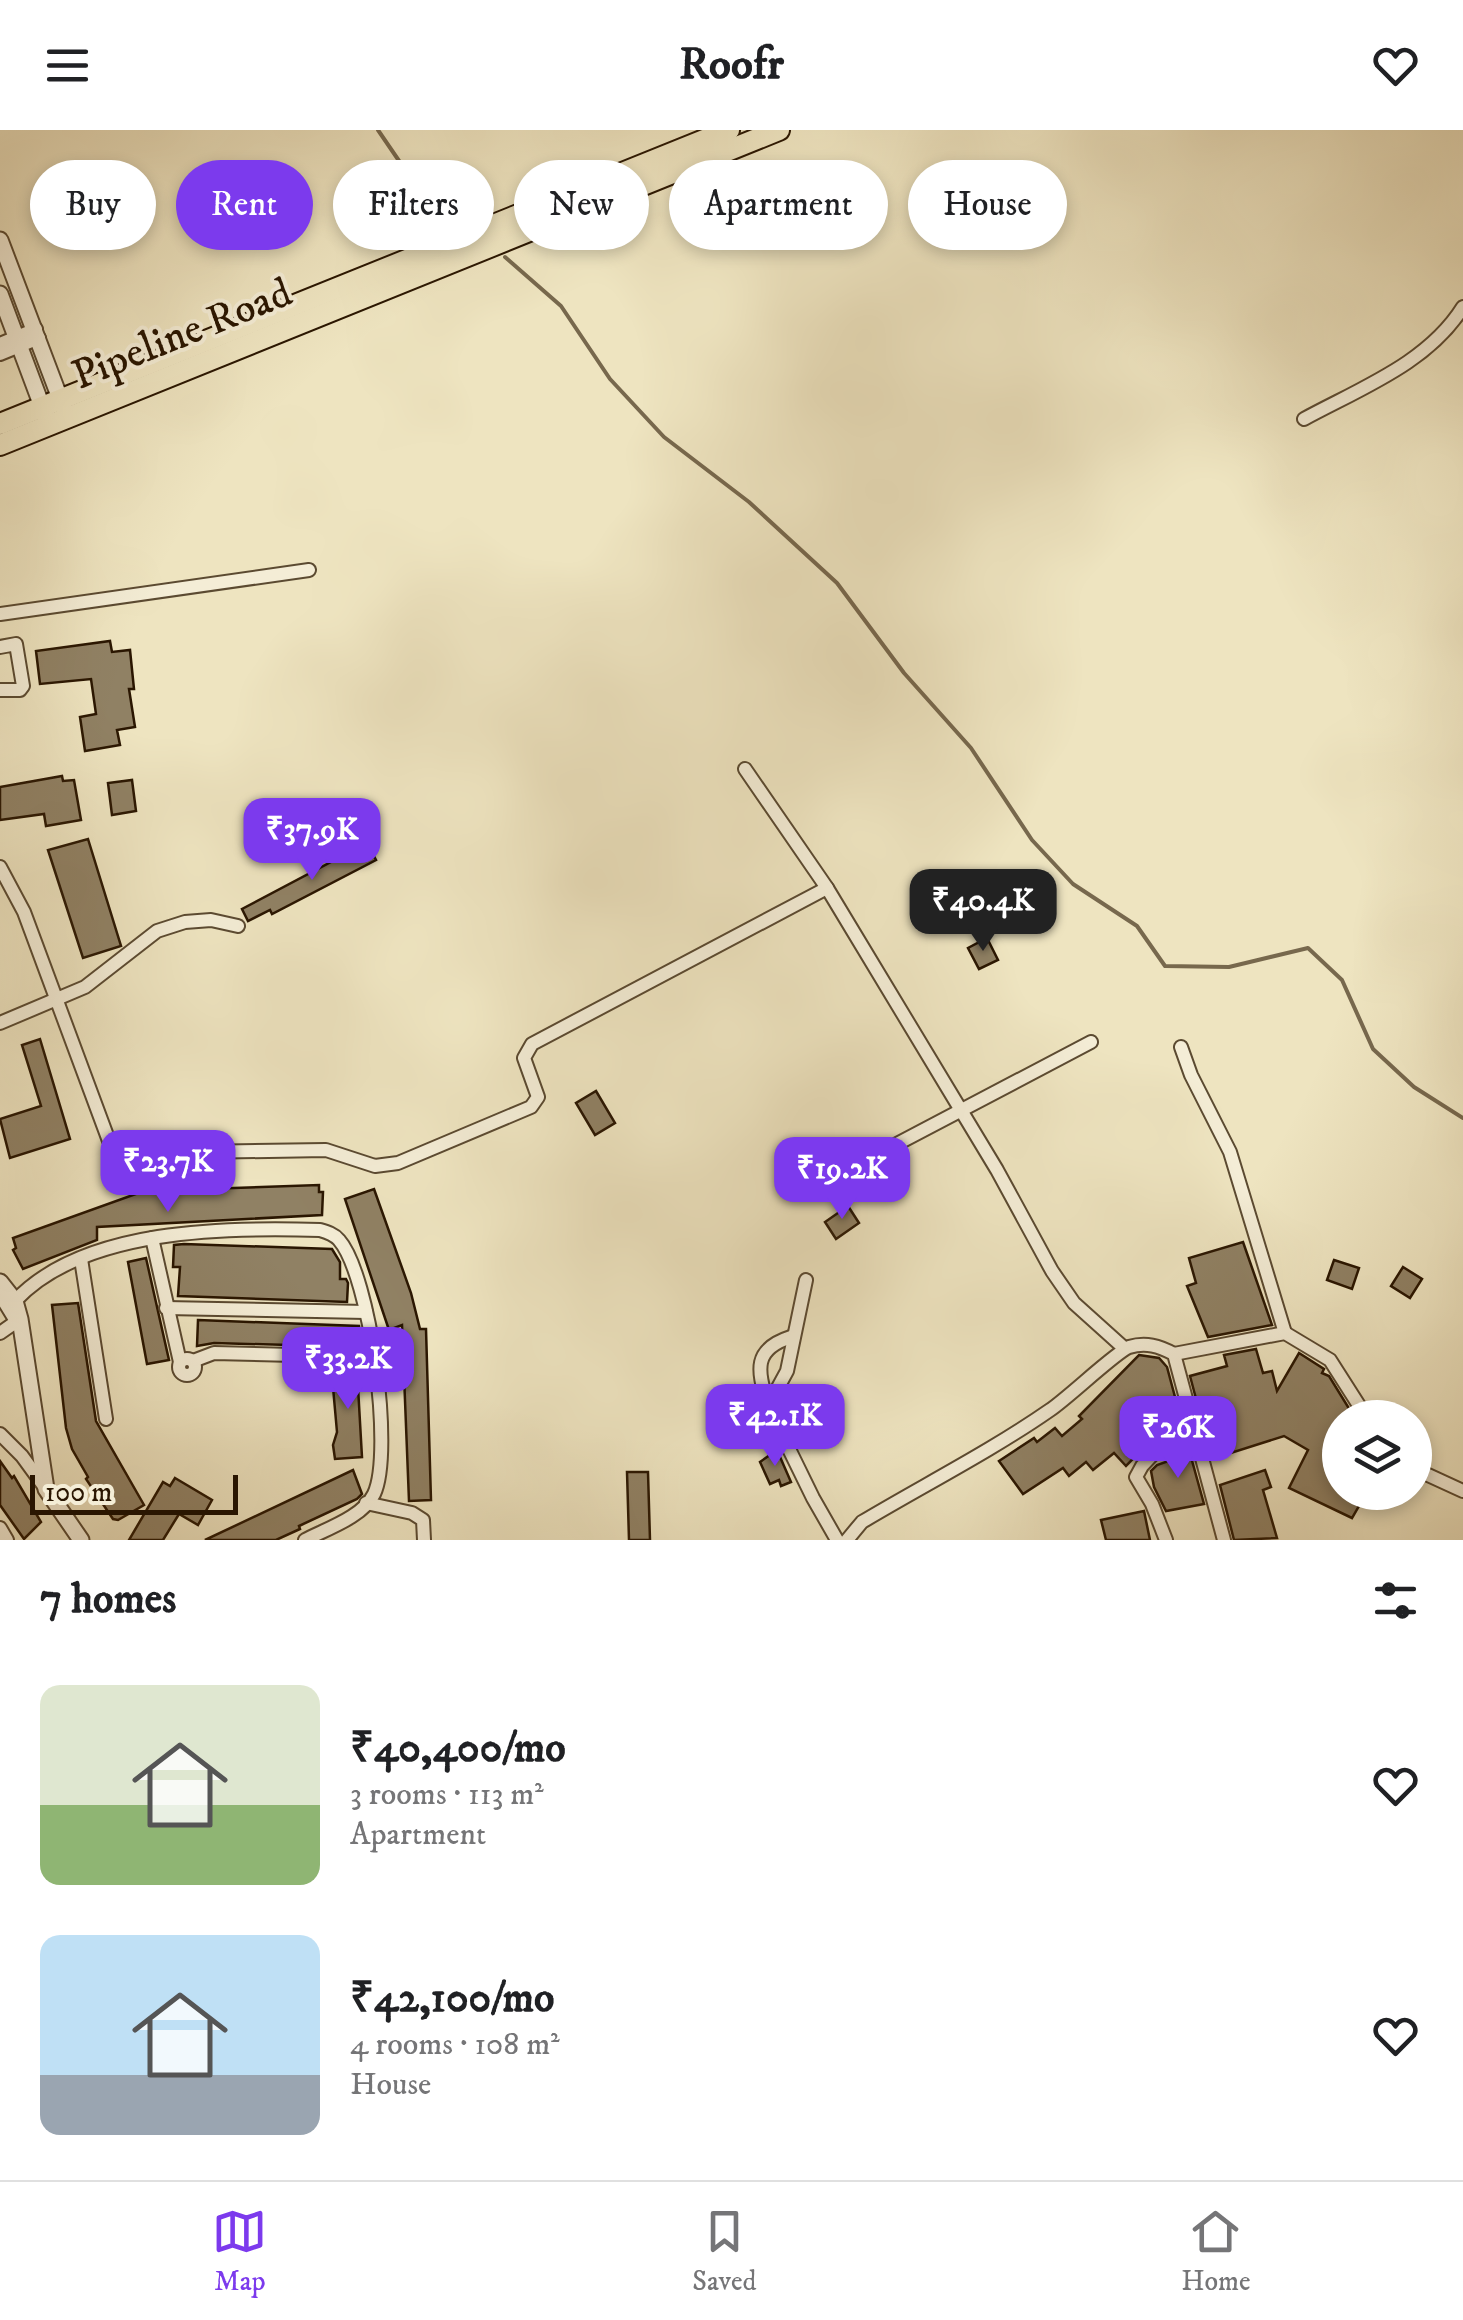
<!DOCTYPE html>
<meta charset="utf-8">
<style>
body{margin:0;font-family:"IM FELL DW Pica",serif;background:#f2f2f2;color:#202124;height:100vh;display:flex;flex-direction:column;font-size:38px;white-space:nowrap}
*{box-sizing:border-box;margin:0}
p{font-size:32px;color:#757577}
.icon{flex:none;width:55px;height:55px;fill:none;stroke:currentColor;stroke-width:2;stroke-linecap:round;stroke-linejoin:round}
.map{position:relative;height:1410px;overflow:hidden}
.drawer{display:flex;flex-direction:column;background:#fff;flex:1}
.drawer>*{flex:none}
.banner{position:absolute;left:30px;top:30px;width:1405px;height:90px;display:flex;gap:20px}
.fabs{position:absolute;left:1322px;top:1270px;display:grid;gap:20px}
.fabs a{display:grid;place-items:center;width:110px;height:110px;border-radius:50%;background:#fff;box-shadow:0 5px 15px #0003;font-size:50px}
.scale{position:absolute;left:30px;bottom:25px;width:208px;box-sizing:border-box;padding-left:10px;border:5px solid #2a1601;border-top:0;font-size:28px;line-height:35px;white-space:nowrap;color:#2a1601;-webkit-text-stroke:8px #f4edd6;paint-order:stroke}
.price{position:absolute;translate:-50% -85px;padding:0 22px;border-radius:20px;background:#7c3aed;color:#fff;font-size:32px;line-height:65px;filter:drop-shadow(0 2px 5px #0008)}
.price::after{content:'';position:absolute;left:50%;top:60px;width:30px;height:22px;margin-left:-15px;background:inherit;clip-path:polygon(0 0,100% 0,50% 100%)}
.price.active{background:#222;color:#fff}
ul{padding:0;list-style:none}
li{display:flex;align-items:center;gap:30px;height:250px;padding:0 40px}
li span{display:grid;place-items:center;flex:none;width:280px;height:200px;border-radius:20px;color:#555}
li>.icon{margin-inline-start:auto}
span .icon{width:120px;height:120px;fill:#fffc;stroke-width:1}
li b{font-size:42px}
h2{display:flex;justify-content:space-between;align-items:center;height:120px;padding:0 40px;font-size:42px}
.tag{padding:0 35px;border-radius:45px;background:#fff;box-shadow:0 5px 15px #0003;font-size:35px;line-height:90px}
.tag.active{background:#7c3aed;color:#fff}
header{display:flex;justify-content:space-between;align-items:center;height:130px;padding:0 40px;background:#fff;font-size:45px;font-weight:800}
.tabs{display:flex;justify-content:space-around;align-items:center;height:140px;border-top:2px solid #e0e0e0;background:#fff;font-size:28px;color:#757577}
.tabs a{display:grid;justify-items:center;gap:5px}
.tabs .active{color:#7c3aed}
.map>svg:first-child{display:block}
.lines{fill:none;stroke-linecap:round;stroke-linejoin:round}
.stream{stroke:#77684d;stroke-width:4}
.building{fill:#908164;stroke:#2a1601;stroke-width:2.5}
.minor-casing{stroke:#5b4a31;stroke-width:16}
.tertiary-casing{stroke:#5b4a31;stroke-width:19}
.primary-casing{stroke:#2a1601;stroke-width:24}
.minor{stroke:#f4edd6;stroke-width:12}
.tertiary{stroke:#f4edd6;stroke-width:15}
.primary{stroke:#eee4c0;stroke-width:20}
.labels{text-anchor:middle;stroke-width:8;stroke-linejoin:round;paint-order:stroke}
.street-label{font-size:42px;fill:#2a1601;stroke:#f4edd6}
</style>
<header><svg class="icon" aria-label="menu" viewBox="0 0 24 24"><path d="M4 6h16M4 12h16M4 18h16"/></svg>Roofr<svg class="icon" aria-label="heart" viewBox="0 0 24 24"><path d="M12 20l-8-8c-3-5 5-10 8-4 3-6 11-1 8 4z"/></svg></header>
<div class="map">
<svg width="1463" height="1410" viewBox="0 0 1463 1410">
<rect width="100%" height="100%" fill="#eee4c0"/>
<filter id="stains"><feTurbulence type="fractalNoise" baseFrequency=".002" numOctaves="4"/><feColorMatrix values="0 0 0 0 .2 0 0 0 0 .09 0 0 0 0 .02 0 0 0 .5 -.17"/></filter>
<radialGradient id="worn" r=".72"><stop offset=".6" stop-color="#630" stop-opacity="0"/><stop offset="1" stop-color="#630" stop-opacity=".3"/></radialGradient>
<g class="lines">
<!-- stream -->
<g class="stream">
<polyline points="378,0 408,44 430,62"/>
<polyline points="505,127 561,176 610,249 664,307 749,372 837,453 904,543 971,618 1032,710 1073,754 1137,796 1165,836 1229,837 1308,818 1342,850 1373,919 1414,957 1463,988"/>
</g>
</g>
<!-- building -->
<g class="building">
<polygon points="110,511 112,522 130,520 134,559 129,559 135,597 117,600 120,615 85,621 80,587 96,584 91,549 40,554 36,521"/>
<polygon points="62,646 63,651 74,650 81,690 46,696 44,684 0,690 0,657"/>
<polygon points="132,650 136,681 112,685 108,653"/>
<polygon points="88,709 121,816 83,828 48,720"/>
<polygon points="367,713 376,730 272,784 270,780 248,791 242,779"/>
<polygon points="987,808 998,830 979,839 968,818"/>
<polygon points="40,909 70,1009 10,1028 0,989 41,976 22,915"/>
<polygon points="596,961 615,993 595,1005 576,973"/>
<polygon points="319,1055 319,1062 323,1062 322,1085 97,1097 97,1110 23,1139 13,1120 16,1118 13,1108 144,1061"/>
<polygon points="374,1059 411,1163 420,1199 426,1199 431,1370 409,1371 402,1195 389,1200 345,1069"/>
<polygon points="848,1076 859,1093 836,1109 825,1092"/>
<polygon points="1243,1112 1272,1195 1208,1207 1187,1156 1196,1153 1189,1128"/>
<polygon points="184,1114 332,1119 340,1132 340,1149 346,1149 348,1153 347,1172 178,1166 180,1137 173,1137 174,1115"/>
<polygon points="146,1128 169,1230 147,1234 128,1132"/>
<polygon points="1334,1130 1359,1138 1352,1159 1327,1150"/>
<polygon points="1403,1137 1422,1149 1410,1168 1391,1156"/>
<polygon points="78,1173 96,1291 144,1375 118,1390 113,1389 86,1349 88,1347 72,1319 66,1298 52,1175"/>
<polygon points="198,1190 359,1196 361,1217 214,1213 197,1216"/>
<polygon points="1256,1219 1263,1243 1272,1241 1277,1261 1299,1223 1324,1239 1322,1243 1329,1246 1353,1285 1340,1288 1340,1362 1367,1362 1352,1388 1289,1358 1308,1320 1284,1306 1212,1329 1190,1246 1227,1236 1224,1225"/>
<polygon points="1139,1225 1159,1228 1167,1237 1179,1282 1126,1336 1114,1323 1093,1340 1086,1332 1069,1346 1063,1338 1023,1364 999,1331 1034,1308 1037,1312 1055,1298 1062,1306 1082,1289 1079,1286"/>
<polygon points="339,1236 366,1237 367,1249 361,1249 361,1257 358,1257 362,1327 335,1329 333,1315 337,1302 332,1246 339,1242"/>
<polygon points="1186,1309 1204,1374 1166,1381 1154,1357 1151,1341 1157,1335 1180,1327 1177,1313"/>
<polygon points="777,1320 791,1352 781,1356 779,1350 770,1354 760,1332"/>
<polygon points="0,1331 12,1348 14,1346 41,1392 24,1409 0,1375"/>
<polygon points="353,1340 362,1364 357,1369 299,1396 300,1399 276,1410 205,1410"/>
<polygon points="1265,1340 1271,1357 1263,1360 1277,1408 1234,1410 1220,1355"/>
<polygon points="627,1342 648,1342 650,1410 629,1410"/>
<polygon points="175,1348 212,1370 198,1395 179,1384 163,1410 129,1410 163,1352 170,1356"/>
<polygon points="1144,1381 1150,1410 1106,1410 1101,1390"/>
</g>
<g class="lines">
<defs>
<g id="minor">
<polyline points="0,214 36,199"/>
<polyline points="0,224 39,208"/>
<path d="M1304 289C1361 258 1428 233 1463 177"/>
<polyline points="0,484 309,440"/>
<polyline points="0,517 16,514 23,556 20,560 0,560"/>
<polyline points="745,639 827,758 997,1040 1052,1141 1074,1173 1124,1218"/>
<polyline points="0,737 24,782 109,1011 134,1023 326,1020 375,1036 398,1033 531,977 538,967 524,928 532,914 827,758"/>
<polyline points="0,893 85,857 157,801 185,792 211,790 238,796"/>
<polyline points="1181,917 1191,945 1230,1022 1285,1203"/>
<polyline points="817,1056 1091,912"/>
<polyline points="152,1108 180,1232"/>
<polyline points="81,1129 106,1289"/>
<polyline points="806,1150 787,1241 768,1276 813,1368 837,1410"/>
<polyline points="0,1165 16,1191"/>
<path d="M15 1171C83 1098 227 1097 320 1100 327 1102 334 1104 339 1110 370 1145 394 1322 374 1364 363 1387 326 1399 305 1410"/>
<polyline points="166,1178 366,1182"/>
<polyline points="0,1203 20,1189"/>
<polyline points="1174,1224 1285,1203 1330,1230 1367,1288"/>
<circle cx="187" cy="1237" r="8"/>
<polyline points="193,1231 214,1223 375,1227"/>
<path d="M768 1276C759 1243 750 1220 791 1207"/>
<polyline points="0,1304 22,1326 46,1359"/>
<polyline points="1415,1339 1463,1361"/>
<polyline points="366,1373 412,1383 423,1390 424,1410"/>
<polyline points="0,1398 7,1410"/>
<path d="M847 1410 862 1392C924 1355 991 1321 1050 1280 1068 1268 1116 1222 1129 1217 1146 1212 1159 1216 1174 1224L1224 1410"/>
<polyline points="1166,1410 1152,1374 1136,1347 1142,1336 1190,1285"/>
</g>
<g id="tertiary">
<polyline points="0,110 64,279"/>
<polyline points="0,164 46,287"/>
<polyline points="0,1152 15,1171 20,1189 46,1359 81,1410"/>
</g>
<g id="primary">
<polyline points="0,294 729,0"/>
<polyline points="0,315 779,0"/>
</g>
</defs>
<!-- minor casing -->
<use href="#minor" class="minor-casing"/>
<!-- tertiary casing -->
<use href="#tertiary" class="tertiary-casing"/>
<!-- primary casing -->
<use href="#primary" class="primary-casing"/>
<!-- minor -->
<use href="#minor" class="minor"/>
<!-- tertiary -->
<use href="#tertiary" class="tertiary"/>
<!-- primary -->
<use href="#primary" class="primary"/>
</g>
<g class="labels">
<!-- street labels -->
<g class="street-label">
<text transform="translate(181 202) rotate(-22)" y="15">Pipeline Road</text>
</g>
</g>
<rect width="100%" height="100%" filter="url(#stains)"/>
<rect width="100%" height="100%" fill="url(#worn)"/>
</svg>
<div class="fabs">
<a><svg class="icon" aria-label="layers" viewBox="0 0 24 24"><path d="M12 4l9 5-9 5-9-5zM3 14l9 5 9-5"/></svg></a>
</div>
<div class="scale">100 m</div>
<b class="price" style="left:312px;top:753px">₹37.9K</b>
<b class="price active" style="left:983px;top:824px">₹40.4K</b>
<b class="price" style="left:168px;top:1085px">₹23.7K</b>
<b class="price" style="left:842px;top:1092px">₹19.2K</b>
<b class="price" style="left:348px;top:1282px">₹33.2K</b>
<b class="price" style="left:775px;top:1339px">₹42.1K</b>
<b class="price" style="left:1178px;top:1351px">₹26K</b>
<div class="banner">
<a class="tag">Buy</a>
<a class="tag active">Rent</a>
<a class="tag">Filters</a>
<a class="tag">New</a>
<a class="tag">Apartment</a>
<a class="tag">House</a>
</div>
</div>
<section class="drawer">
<h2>7 homes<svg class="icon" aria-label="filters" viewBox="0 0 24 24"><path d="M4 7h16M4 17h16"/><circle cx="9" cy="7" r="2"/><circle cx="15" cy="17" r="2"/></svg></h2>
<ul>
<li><span style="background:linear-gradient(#dfe7d0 60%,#8fb573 0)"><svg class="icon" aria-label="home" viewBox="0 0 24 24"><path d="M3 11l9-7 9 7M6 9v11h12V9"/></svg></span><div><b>₹40,400/mo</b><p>3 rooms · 113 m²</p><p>Apartment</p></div><svg class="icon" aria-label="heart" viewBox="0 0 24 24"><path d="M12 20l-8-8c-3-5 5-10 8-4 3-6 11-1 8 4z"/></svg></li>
<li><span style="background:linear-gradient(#bfe0f5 70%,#9aa5b1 0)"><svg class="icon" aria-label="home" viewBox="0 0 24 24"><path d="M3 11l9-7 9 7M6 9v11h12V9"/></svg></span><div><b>₹42,100/mo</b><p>4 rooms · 108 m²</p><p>House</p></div><svg class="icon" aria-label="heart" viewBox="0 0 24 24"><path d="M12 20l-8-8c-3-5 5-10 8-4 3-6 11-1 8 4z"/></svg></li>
</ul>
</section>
<nav class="tabs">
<a class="active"><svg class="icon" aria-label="map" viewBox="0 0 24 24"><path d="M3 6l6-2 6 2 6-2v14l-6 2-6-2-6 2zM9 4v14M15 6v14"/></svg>Map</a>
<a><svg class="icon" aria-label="saved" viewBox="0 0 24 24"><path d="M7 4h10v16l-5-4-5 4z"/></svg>Saved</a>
<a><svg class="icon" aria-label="home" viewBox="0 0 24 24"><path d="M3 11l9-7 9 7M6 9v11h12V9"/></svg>Home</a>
</nav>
